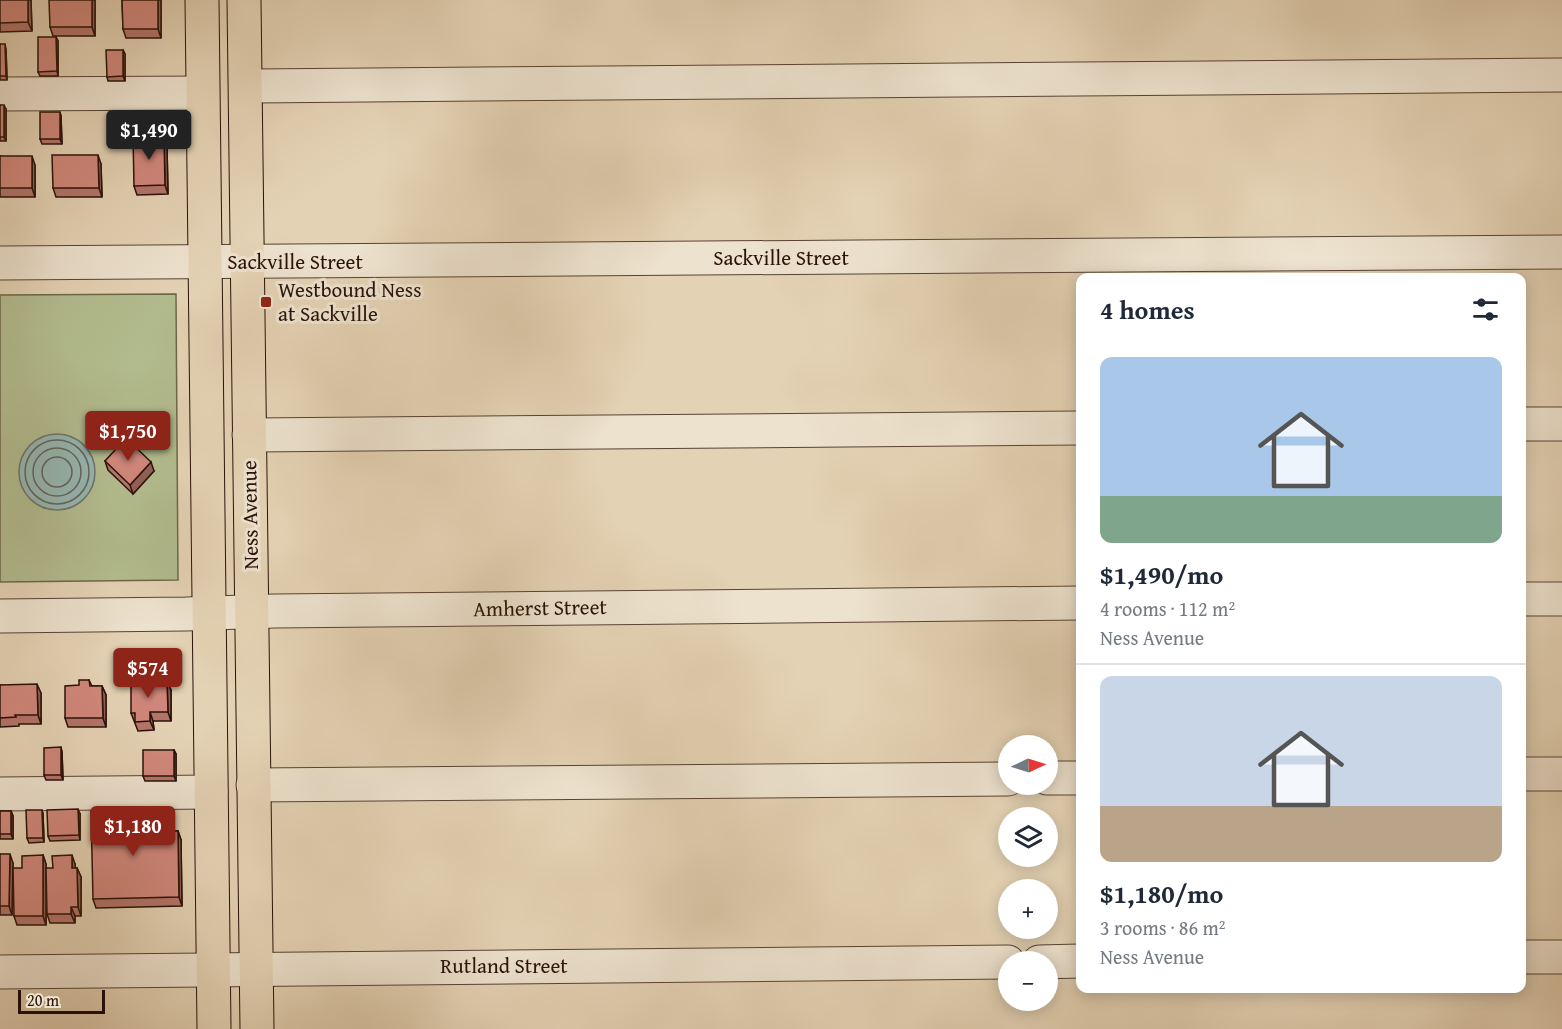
<!DOCTYPE html>
<meta charset="utf-8">
<style>
body{margin:0;font-family:"Gentium Book Plus",serif;background:#f6f6f7;color:#1f2937;height:100vh;display:flex;flex-direction:column;font-size:22px;white-space:nowrap}
*{box-sizing:border-box;margin:0}
p{font-size:20px;color:#747a83}
.icon{flex:none;width:33px;height:33px;fill:none;stroke:currentColor;stroke-width:2;stroke-linecap:round;stroke-linejoin:round}
.map{position:relative;flex:1;overflow:hidden}
.details{position:absolute;left:1076px;top:273px;width:450px;height:720px;display:flex;flex-direction:column;background:#fff;border-radius:12px;box-shadow:0 3px 15px #0003}
.details>*{flex:none}
.needle{width:39px;rotate:86deg}
.controls{position:absolute;left:998px;top:735px;display:grid;gap:12px}
.controls a{display:grid;place-items:center;width:60px;height:60px;border-radius:50%;background:#fff;box-shadow:0 3px 15px #0003;font-size:30px}
.scale{position:absolute;left:18px;bottom:15px;width:87px;box-sizing:border-box;padding-left:6px;border:3px solid #2a1208;border-top:0;font-size:16px;line-height:21px;white-space:nowrap;color:#2a1208;-webkit-text-stroke:4px #ede2ce;paint-order:stroke}
.price{position:absolute;translate:-50% -51px;padding:0 14px;border-radius:6px;background:#8f2418;color:#fff;font-size:20px;line-height:39px;filter:drop-shadow(0 2px 3px #0008)}
.price::after{content:'';position:absolute;left:50%;top:36px;width:18px;height:14px;margin-left:-9px;background:inherit;clip-path:polygon(0 0,100% 0,50% 100%)}
.price.selected{background:#222;color:#fff}
ul{padding:0;list-style:none}
li{display:grid;align-content:center;gap:12px;height:318px;padding:0 24px}
li+li{border-top:2px solid #e0e1e3}
li span{display:grid;place-items:center;height:186px;border-radius:12px;color:#555}
li>.icon{margin-inline-start:auto}
span .icon{width:108px;height:108px;fill:#fffc;stroke-width:1}
li b{font-size:26px}
h2{display:flex;justify-content:space-between;align-items:center;height:72px;padding:0 24px;font-size:26px}
.map>svg:first-child{display:block}
.green{fill:#b2bc8e;stroke:#6e674b;stroke-width:1.5}
.water{fill:#96b6b2;stroke:#6b746e;stroke-width:1.5}
.lines{fill:none;stroke-linecap:round;stroke-linejoin:round}
.shore{stroke:#60645d;stroke-width:1.5}
.minor-casing{stroke:#584233;stroke-width:35}
.major-casing{stroke:#2a1208;stroke-width:35}
.minor{stroke:#ede2ce;stroke-width:33}
.major{stroke:#e4d2b4;stroke-width:33}
.wall{fill:#b3746a;stroke:#2a1208;stroke-width:1.5}
.shaded-wall{fill:#925e56;stroke:#2a1208;stroke-width:1.5}
.building{fill:#d0877b;stroke:#2a1208;stroke-width:1.5}
.poi-dot{fill:#8f2418;stroke:#ede2ce;stroke-width:2}
.labels{text-anchor:middle;stroke-width:6;stroke-linejoin:round;paint-order:stroke}
.street-label{font-size:21px;fill:#2a1208;stroke:#ede2ce}
.poi-label{font-size:21px;fill:#2a1208;stroke:#ede2ce;text-anchor:start}
</style>
<div class="map">
<svg width="1562" height="1029" viewBox="0 0 1562 1029">
<rect width="100%" height="100%" fill="#e4d2b4"/>
<filter id="stains"><feTurbulence type="fractalNoise" baseFrequency=".00333" numOctaves="4"/><feColorMatrix values="0 0 0 0 .2 0 0 0 0 .09 0 0 0 0 .02 0 0 0 .5 -.17"/></filter>
<radialGradient id="worn" r=".72"><stop offset=".6" stop-color="#630" stop-opacity="0"/><stop offset="1" stop-color="#630" stop-opacity=".3"/></radialGradient>
<!-- green -->
<polygon class="green" points="176,294 178,580 0,582 0,295"/>
<!-- water -->
<circle class="water" cx="57" cy="472" r="38"/>
<g class="lines">
<!-- shore -->
<g class="shore">
<circle cx="57" cy="472" r="32"/>
<circle cx="57" cy="472" r="24"/>
<circle cx="57" cy="472" r="15"/>
</g>
<defs>
<g id="minor">
<polyline points="246,86 1562,75"/>
<polyline points="0,94 202,93"/>
<polyline points="0,263 1562,252"/>
<polyline points="1521,424 1562,424"/>
<polyline points="249,435 1080,428"/>
<polyline points="1521,599 1562,599"/>
<polyline points="0,616 186,614 274,611 1080,603"/>
<polyline points="1521,774 1562,774"/>
<polyline points="1047,778 1080,778"/>
<polyline points="253,785 1008,779"/>
<polyline points="0,794 211,792"/>
<polyline points="1521,957 1562,957"/>
<polyline points="1039,962 1080,961"/>
<polyline points="0,972 1008,962"/>
</g>
<g id="major">
<polyline points="202,0 214,1029"/>
<polyline points="244,0 257,1029"/>
</g>
</defs>
<!-- minor casing -->
<use href="#minor" class="minor-casing"/>
<!-- major casing -->
<use href="#major" class="major-casing"/>
<!-- minor -->
<use href="#minor" class="minor"/>
<!-- major -->
<use href="#major" class="major"/>
</g>
<!-- wall -->
<g class="wall">
<polygon points="0,0 31,0 32,31 0,32"/>
<polygon points="95,0 95,36 53,36 50,27"/>
<polygon points="122,0 161,0 161,38 126,38 123,29"/>
<polygon points="56,37 58,41 58,76 40,76 38,72"/>
<polygon points="0,44 6,49 7,80 0,80"/>
<polygon points="123,50 125,54 125,81 108,81 107,77"/>
<polygon points="0,105 6,109 6,141 0,141"/>
<polygon points="61,116 62,144 42,144 40,139"/>
<polygon points="164,137 167,146 168,194 137,195 134,186"/>
<polygon points="0,156 35,165 35,197 0,197"/>
<polygon points="101,164 102,197 56,197 53,188"/>
<polygon points="105,461 154,471 133,494 108,470"/>
<polygon points="89,680 92,686 102,686 106,695 106,727 68,727 65,718 79,685"/>
<polygon points="0,685 41,693 41,724 19,724 19,726 0,727"/>
<polygon points="171,690 171,721 153,721 154,730 138,731 131,713"/>
<polygon points="174,750 176,754 176,781 145,781 143,776"/>
<polygon points="62,752 63,780 46,780 44,775"/>
<polygon points="0,811 11,811 13,816 13,839 0,839"/>
<polygon points="43,814 44,842 29,843 27,838"/>
<polygon points="80,814 80,840 50,841 48,836"/>
<polygon points="150,819 150,831 178,831 181,840 182,906 96,908 93,899"/>
<polygon points="0,854 13,863 12,915 0,915"/>
<polygon points="43,855 46,864 46,925 17,925 14,916 22,868"/>
<polygon points="75,864 75,868 77,868 81,877 81,916 75,916 75,923 50,923 47,914 53,868"/>
</g>
<!-- shaded-wall -->
<g class="shaded-wall">
<polygon points="28,0 31,0 32,31 28,22"/>
<polygon points="92,0 95,0 95,36 92,27"/>
<polygon points="158,0 161,0 161,38 158,29"/>
<polygon points="56,37 58,41 58,76 57,71"/>
<polygon points="5,44 6,49 7,80 6,76"/>
<polygon points="123,50 125,54 125,81 123,76"/>
<polygon points="4,105 6,109 6,141 4,137"/>
<polygon points="60,112 61,116 62,144 60,139"/>
<polygon points="164,137 167,146 168,194 165,185"/>
<polygon points="98,155 101,164 102,197 99,188"/>
<polygon points="32,156 35,165 35,197 32,188"/>
<polygon points="151,462 154,471 133,494 130,485"/>
<polygon points="167,681 171,690 171,721 168,712"/>
<polygon points="37,684 41,693 41,724 38,715"/>
<polygon points="102,686 106,695 106,727 103,718"/>
<polygon points="150,712 153,721 154,730 150,721"/>
<polygon points="61,747 62,752 63,780 61,775"/>
<polygon points="174,750 176,754 176,781 174,776"/>
<polygon points="78,809 80,814 80,840 79,835"/>
<polygon points="42,810 43,814 44,842 43,838"/>
<polygon points="146,810 150,819 150,840 147,831"/>
<polygon points="11,811 13,816 13,839 11,834"/>
<polygon points="178,831 181,840 182,906 179,897"/>
<polygon points="10,854 13,863 12,915 9,906"/>
<polygon points="43,855 46,864 46,925 43,916"/>
<polygon points="72,855 75,864 76,877 72,868"/>
<polygon points="77,868 81,877 81,916 78,907"/>
<polygon points="71,907 75,916 75,923 71,914"/>
</g>
<!-- building -->
<g class="building">
<polygon points="0,0 28,0 28,22 0,23"/>
<polygon points="49,0 92,0 92,27 50,27"/>
<polygon points="122,0 158,0 158,29 123,29"/>
<polygon points="38,37 56,37 57,71 38,72"/>
<polygon points="0,44 5,44 6,76 0,76"/>
<polygon points="106,50 123,50 123,76 107,77"/>
<rect x="0" y="105" width="4" height="32"/>
<rect x="40" y="112" width="20" height="27"/>
<polygon points="133,137 164,137 165,185 134,186"/>
<polygon points="52,155 98,155 99,188 53,188"/>
<rect x="0" y="156" width="32" height="32"/>
<polygon points="126,438 151,462 130,485 105,461"/>
<polygon points="79,680 89,680 90,686 102,686 103,718 65,718 65,686 79,685"/>
<polygon points="131,681 167,681 168,712 150,712 150,721 135,722 135,713 131,713"/>
<polygon points="37,684 38,715 15,715 16,717 0,718 0,685"/>
<polygon points="61,747 61,775 44,775 44,748"/>
<rect x="143" y="750" width="31" height="26"/>
<polygon points="78,809 79,835 48,836 47,810"/>
<polygon points="26,810 42,810 43,838 27,838"/>
<polygon points="146,810 147,831 178,831 179,897 93,899 91,811"/>
<rect x="0" y="811" width="11" height="23"/>
<polygon points="0,854 10,854 9,906 0,906"/>
<polygon points="43,855 43,916 14,916 13,868 22,868 22,856"/>
<polygon points="72,855 72,868 77,868 78,907 71,907 71,914 47,914 46,868 53,868 52,856"/>
</g>
<!-- markers -->
<rect class="poi-dot" x="260" y="296" width="12" height="12" rx="3"/>
<g class="labels">
<!-- street labels -->
<g class="street-label">
<text x="781" y="265">Sackville Street</text>
<text x="295" y="269">Sackville Street</text>
<text transform="translate(250 515) rotate(-91)" y="7">Ness Avenue</text>
<text transform="translate(540 608) rotate(-1)" y="7">Amherst Street</text>
<text x="504" y="973">Rutland Street</text>
</g>
<!-- poi labels -->
<g class="poi-label">
<text x="278" y="297">Westbound Ness<tspan x="278" dy="24">at Sackville</tspan></text>
</g>
</g>
<rect width="100%" height="100%" filter="url(#stains)"/>
<rect width="100%" height="100%" fill="url(#worn)"/>
</svg>
<div class="controls">
<a><svg class="needle" viewBox="-14 -14 28 28"><path d="M0-13l5 13h-10z" fill="#e53935"/><path d="M0 13l5-13h-10z" fill="#747a83"/></svg></a>
<a><svg class="icon" aria-label="layers" viewBox="0 0 24 24"><path d="M12 4l9 5-9 5-9-5zM3 14l9 5 9-5"/></svg></a>
<a>+</a>
<a>−</a>
</div>
<div class="scale">20 m</div>
<b class="price selected" style="left:149px;top:161px">$1,490</b>
<b class="price" style="left:128px;top:462px">$1,750</b>
<b class="price" style="left:148px;top:699px">$574</b>
<b class="price" style="left:133px;top:857px">$1,180</b>
<section class="details">
<h2>4 homes<svg class="icon" aria-label="filters" viewBox="0 0 24 24"><path d="M4 7h16M4 17h16"/><circle cx="9" cy="7" r="2"/><circle cx="15" cy="17" r="2"/></svg></h2>
<ul>
<li><span style="background:linear-gradient(#a9c7e8 75%,#7fa58c 0)"><svg class="icon" aria-label="home" viewBox="0 0 24 24"><path d="M3 11l9-7 9 7M6 9v11h12V9"/></svg></span><div><b>$1,490/mo</b><p>4 rooms · 112 m²</p><p>Ness Avenue</p></div></li>
<li><span style="background:linear-gradient(#c9d6e8 70%,#b9a48a 0)"><svg class="icon" aria-label="home" viewBox="0 0 24 24"><path d="M3 11l9-7 9 7M6 9v11h12V9"/></svg></span><div><b>$1,180/mo</b><p>3 rooms · 86 m²</p><p>Ness Avenue</p></div></li>
</ul>
</section>
</div>
